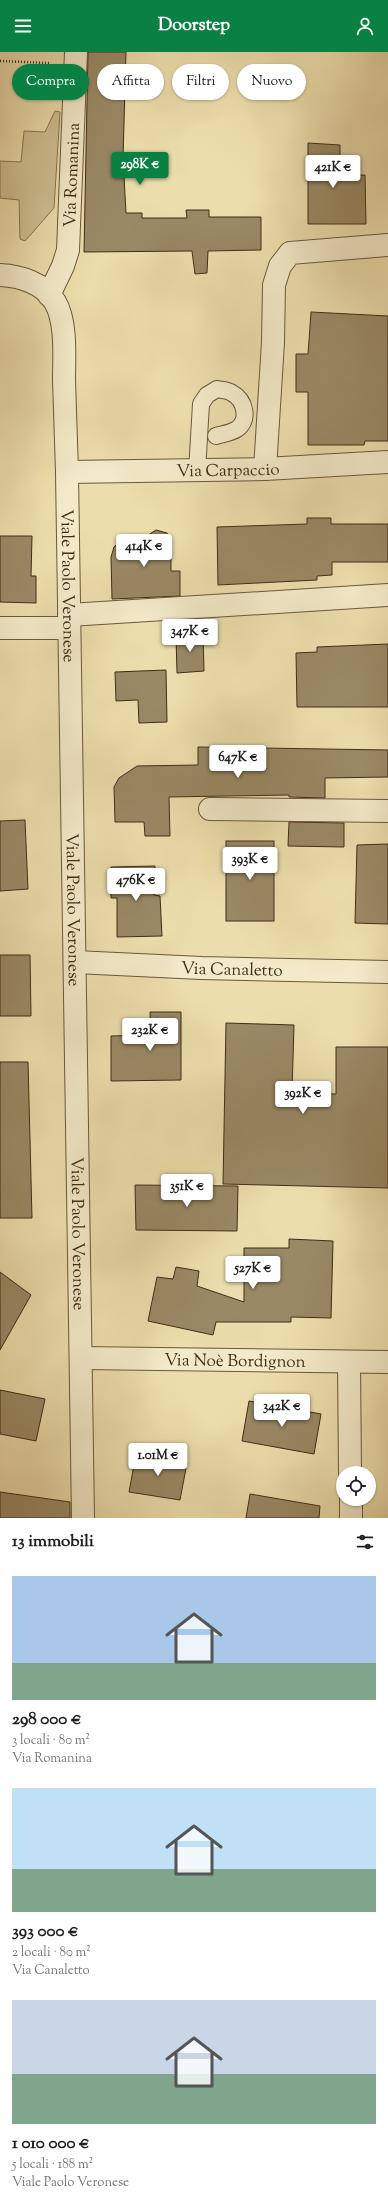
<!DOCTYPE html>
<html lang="it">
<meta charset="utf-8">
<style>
body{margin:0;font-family:"Sorts Mill Goudy",serif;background:#f6f6f6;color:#202124;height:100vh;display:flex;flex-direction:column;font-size:15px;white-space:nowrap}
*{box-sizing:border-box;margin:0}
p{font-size:13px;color:#757577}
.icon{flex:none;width:22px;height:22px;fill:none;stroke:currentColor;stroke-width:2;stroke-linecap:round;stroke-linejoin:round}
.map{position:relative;height:1466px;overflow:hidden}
.sheet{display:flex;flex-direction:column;background:#fff;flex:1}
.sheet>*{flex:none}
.hud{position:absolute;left:12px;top:12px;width:364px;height:36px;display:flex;gap:8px}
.tools{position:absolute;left:336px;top:1414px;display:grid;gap:8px}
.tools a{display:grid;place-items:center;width:40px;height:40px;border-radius:50%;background:#fff;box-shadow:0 1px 3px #0004;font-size:20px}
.price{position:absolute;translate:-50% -34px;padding:0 9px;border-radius:4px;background:#fff;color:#222;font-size:13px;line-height:26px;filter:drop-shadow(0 1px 2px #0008)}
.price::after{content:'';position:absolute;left:50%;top:24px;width:12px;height:9px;margin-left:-6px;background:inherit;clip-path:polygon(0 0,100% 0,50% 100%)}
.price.on{background:#0b8043;color:#fff}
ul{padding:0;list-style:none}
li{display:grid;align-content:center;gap:8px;height:212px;padding:0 12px}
li span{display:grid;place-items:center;height:124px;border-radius:0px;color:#555}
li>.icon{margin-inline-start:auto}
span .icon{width:72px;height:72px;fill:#fffc;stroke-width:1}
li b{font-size:17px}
h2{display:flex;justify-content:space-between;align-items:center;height:48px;padding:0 12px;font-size:17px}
.tag{padding:0 14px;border-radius:18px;background:#fff;box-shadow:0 1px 3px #0004;font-size:14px;line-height:36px}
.tag.on{background:#0b8043;color:#fff}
header{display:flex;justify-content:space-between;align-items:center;height:52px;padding:0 12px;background:#0b8043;color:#fff;font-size:18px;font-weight:800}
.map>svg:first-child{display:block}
.green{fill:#cfc093;stroke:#887656}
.building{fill:#998965;stroke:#402d18}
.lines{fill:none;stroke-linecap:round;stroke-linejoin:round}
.service-casing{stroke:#6b593d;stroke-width:18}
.pedestrian-casing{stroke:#6b593d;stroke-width:24}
.minor-casing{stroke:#6b593d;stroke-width:24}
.path{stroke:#402d18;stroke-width:2.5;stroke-dasharray:1 2;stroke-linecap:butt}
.service{stroke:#f3eac9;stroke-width:16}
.pedestrian{stroke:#f3eac9;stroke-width:22}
.minor{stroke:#f3eac9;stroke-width:22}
.labels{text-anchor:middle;stroke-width:3;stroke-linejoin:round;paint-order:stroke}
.street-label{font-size:17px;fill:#402d18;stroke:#f3eac9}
</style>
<header><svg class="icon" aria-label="menu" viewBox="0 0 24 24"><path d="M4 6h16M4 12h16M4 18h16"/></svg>Doorstep<svg class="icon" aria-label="person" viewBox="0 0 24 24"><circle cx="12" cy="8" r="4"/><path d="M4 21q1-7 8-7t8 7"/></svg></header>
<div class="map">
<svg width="388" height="1466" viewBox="0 0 388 1466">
<rect width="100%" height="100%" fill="#ecdeac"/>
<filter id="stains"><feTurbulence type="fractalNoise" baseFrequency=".005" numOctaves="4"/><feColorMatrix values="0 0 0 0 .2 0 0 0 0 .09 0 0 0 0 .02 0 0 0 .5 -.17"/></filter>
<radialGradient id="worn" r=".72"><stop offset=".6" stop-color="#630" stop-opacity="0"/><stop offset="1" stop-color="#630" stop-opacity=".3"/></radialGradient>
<!-- green -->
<polygon class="green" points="55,59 60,60 54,156 25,189 20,187 19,148 0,146 0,109 21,110 24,79 45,80"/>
<!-- building -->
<g class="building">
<polygon points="88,0 126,0 123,106 126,161 142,161 142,166 187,166 186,158 209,158 209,165 261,165 261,198 208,199 207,221 195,222 192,199 84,200"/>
<polygon points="308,91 340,93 340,123 365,123 366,172 308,172"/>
<polygon points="311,260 388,264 388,389 365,389 364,393 308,393 308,340 296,340 296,302 308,302"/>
<polygon points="307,466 331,466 331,472 388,472 388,510 332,510 332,523 317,524 317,528 218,533 217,475 307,472"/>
<polygon points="156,478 167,481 171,488 171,519 180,519 180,544 112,547 111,505 114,495 122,488 142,487"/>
<polygon points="0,484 32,484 31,524 36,524 36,551 0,550"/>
<polygon points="203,582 204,619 177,621 176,583"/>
<polygon points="388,592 388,655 297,655 296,601 317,600 317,595"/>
<polygon points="166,618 167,670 139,671 138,648 116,649 115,620"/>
<polygon points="198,695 388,698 388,725 325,726 325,746 289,745 289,743 169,745 170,784 145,784 144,770 115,770 114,735 119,726 137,714 198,713"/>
<polygon points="25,768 28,837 0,839 0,769"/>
<polygon points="289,770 344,771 344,795 288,794"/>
<rect x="226" y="789" width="48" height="80"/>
<polygon points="388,792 388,872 355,871 357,793"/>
<polygon points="155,814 154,843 160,844 162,884 117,885 117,846 111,846 111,815"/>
<polygon points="0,903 30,903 31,964 0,964"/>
<polygon points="150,960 181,960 181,1028 111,1029 111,984 151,983"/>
<polygon points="226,971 294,973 292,1041 336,1042 336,995 388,995 388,1136 223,1132"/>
<polygon points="0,1010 28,1010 32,1166 0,1166"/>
<polygon points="135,1133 238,1134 237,1179 136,1178"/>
<polygon points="289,1187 333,1189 331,1266 291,1265 291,1270 216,1270 213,1283 148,1269 157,1225 173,1227 176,1215 199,1219 197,1234 244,1250 244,1196 289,1196"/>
<polygon points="0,1220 31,1243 0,1298"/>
<polygon points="0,1338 45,1347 36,1389 0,1382"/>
<polygon points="249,1349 321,1362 314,1402 242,1389"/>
<polygon points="136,1402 187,1411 180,1448 129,1440"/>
<polygon points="0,1440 70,1450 70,1466 0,1466"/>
<polygon points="250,1442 320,1454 319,1466 246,1466"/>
</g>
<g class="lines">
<defs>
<path id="service" d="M197 419 201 352 207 343 217 337C221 338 228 338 232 341 245 348 250 368 237 377 231 381 223 382 216 384"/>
<g id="pedestrian">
<path id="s1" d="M49 243 63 214 68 198 76 0"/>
</g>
<g id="minor">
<path id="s2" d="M0 223C20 224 44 231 55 250 67 270 64 306 64 328 65 359 66 390 67 420L83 1466"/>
<polyline points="265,417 273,290 274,233 280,214 290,201 388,193"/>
<path id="s3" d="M67 420 265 417 388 410"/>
<polyline points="69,563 388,543"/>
<polyline points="0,576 68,576"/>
<polyline points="210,757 388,759"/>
<path id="s4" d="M75 910 201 916 388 920"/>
<path id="s5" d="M81 1306 388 1310"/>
<polyline points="349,1310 350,1421"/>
<polyline points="351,1447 351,1466"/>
</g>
</defs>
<!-- service casing -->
<use href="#service" class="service-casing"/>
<!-- pedestrian casing -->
<use href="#pedestrian" class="pedestrian-casing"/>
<!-- minor casing -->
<use href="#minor" class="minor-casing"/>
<!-- path -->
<polyline class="path" points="0,9 49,11"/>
<!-- service -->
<use href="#service" class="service"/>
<!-- pedestrian -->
<use href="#pedestrian" class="pedestrian"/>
<!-- minor -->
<use href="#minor" class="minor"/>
</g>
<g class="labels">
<!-- street labels -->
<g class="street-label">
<text dy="6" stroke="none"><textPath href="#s1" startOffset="124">Via Romanina</textPath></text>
<text dy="6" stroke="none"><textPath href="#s3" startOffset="161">Via Carpaccio</textPath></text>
<text dy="6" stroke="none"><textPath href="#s2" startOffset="349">Viale Paolo Veronese</textPath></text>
<text dy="6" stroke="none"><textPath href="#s2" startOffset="673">Viale Paolo Veronese</textPath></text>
<text dy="6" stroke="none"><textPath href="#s4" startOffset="157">Via Canaletto</textPath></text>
<text dy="6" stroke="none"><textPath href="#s2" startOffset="997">Viale Paolo Veronese</textPath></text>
<text dy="6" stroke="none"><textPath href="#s5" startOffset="154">Via Noè Bordignon</textPath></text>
</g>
</g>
<rect width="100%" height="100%" filter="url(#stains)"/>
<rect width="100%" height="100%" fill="url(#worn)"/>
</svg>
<div class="tools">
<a><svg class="icon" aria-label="locate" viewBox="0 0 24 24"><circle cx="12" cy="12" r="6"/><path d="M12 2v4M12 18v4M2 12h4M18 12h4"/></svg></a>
</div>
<b class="price on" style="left:140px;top:134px">298K €</b>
<b class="price" style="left:333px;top:137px">421K €</b>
<b class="price" style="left:144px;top:516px">414K €</b>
<b class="price" style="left:190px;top:601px">347K €</b>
<b class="price" style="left:238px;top:727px">647K €</b>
<b class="price" style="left:250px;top:829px">393K €</b>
<b class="price" style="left:136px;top:850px">476K €</b>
<b class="price" style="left:150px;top:1000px">232K €</b>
<b class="price" style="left:303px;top:1063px">392K €</b>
<b class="price" style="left:187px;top:1156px">351K €</b>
<b class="price" style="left:253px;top:1238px">527K €</b>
<b class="price" style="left:282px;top:1376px">342K €</b>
<b class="price" style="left:158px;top:1425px">1.01M €</b>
<div class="hud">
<a class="tag on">Compra</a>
<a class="tag">Affitta</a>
<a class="tag">Filtri</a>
<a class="tag">Nuovo</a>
</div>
</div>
<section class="sheet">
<h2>13 immobili<svg class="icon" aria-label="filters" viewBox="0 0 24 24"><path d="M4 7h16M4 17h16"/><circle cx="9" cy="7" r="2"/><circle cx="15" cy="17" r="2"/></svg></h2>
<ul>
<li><span style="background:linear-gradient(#a9c7e8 70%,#7fa58c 0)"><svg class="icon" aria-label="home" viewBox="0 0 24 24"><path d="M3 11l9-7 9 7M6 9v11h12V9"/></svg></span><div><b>298 000 €</b><p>3 locali · 80 m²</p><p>Via Romanina</p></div></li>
<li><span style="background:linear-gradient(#bfe0f5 65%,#7fa58c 0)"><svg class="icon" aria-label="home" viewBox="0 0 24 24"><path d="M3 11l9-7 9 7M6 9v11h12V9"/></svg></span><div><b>393 000 €</b><p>2 locali · 80 m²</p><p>Via Canaletto</p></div></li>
<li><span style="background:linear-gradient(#c9d6e8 60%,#7fa58c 0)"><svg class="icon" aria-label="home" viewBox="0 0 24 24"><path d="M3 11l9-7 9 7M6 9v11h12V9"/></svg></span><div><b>1 010 000 €</b><p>5 locali · 188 m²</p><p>Viale Paolo Veronese</p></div></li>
</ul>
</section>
